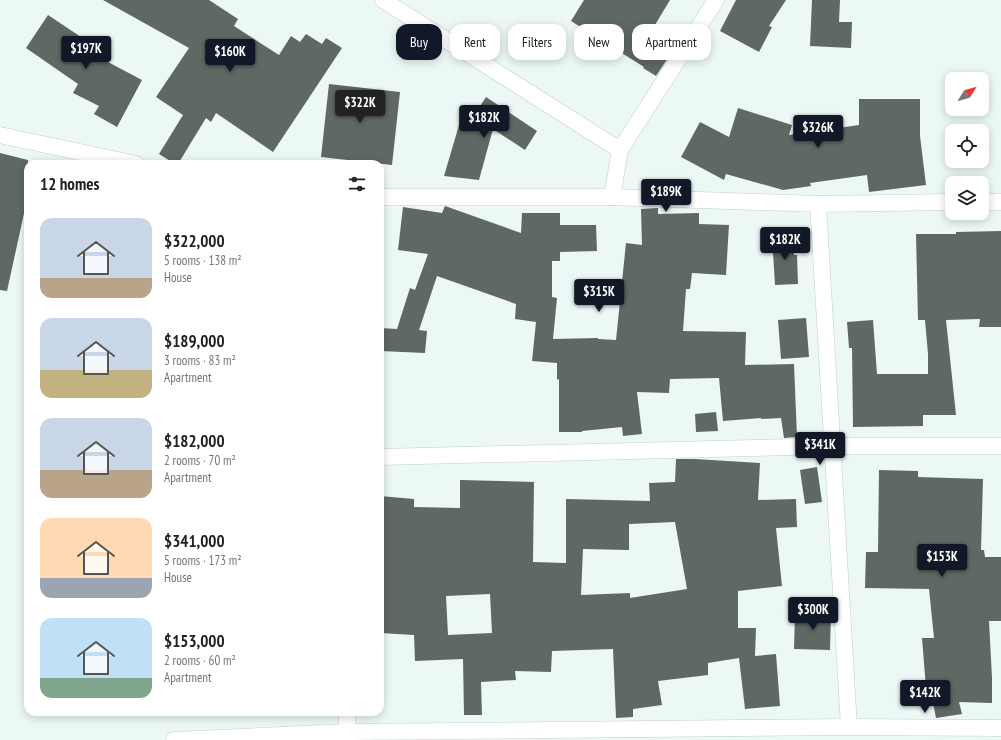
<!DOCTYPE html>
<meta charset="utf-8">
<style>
body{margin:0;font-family:"PT Sans Narrow",sans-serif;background:#f2f2f2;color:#222;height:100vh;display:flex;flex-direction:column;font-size:15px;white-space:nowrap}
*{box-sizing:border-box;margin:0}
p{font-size:13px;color:#767676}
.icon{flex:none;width:22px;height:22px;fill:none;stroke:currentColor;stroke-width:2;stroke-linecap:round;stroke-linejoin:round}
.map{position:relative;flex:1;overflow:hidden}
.side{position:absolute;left:24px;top:160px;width:360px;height:556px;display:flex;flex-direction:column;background:#fff;border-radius:12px;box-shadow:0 2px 10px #0003}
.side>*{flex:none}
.top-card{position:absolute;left:396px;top:24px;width:380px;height:36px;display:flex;gap:8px}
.needle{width:26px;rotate:53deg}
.buttons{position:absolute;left:945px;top:72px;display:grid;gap:8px}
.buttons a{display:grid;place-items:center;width:44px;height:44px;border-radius:8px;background:#fff;box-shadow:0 2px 10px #0003;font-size:20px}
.price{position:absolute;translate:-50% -34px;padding:0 9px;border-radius:4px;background:#111827;color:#fff;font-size:13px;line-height:26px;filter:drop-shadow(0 1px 2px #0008)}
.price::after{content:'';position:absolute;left:50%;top:24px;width:12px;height:9px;margin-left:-6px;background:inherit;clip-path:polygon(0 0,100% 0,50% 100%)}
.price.on{background:#222;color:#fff}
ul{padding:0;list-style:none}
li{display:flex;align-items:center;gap:12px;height:100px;padding:0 16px}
li span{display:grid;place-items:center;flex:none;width:112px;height:80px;border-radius:12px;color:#555}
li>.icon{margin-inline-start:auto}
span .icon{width:48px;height:48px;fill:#fffc;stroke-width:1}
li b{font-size:17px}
h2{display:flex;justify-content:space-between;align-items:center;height:48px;padding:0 16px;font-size:17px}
.chip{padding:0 14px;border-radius:12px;background:#fff;box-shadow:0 2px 10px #0003;font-size:14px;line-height:36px}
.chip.on{background:#111827;color:#fff}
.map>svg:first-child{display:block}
.building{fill:#606863;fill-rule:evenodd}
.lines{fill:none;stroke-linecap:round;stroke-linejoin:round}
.street-casing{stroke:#c3cfcc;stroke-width:17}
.street{stroke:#fff;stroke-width:16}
</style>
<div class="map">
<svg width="1001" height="740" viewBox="0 0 1001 740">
<rect width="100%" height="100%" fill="#ecf8f5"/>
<!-- building -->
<g class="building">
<polygon points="103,0 209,0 238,19 234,26 279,55 291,36 300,42 306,34 322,44 326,38 342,48 273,152 216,113 211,122 206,118 178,164 175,164 159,154 183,115 156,97 189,48"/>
<polygon points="584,0 670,0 649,35 674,49 656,76 643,68 644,67 571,21"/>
<polygon points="736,0 786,0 769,26 772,27 759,52 720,31"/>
<polygon points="812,0 840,0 839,22 852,22 851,48 810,46"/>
<polygon points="48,15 93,45 89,52 142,80 117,127 94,114 99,106 73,93 78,84 26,48"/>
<polygon points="329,84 400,92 392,165 321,157"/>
<polygon points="486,97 537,131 525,150 493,129 479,180 444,176 462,115 471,120"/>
<polygon points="859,99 920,99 920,136 926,185 869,192 867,175 810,183 811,186 783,190 726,174 724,180 681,157 700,122 729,137 738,108 792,125 789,135 859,125"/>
<polygon points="0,153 28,160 28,195 7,291 0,290"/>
<polygon points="445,206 521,233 522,213 560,213 560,225 596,225 597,251 560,252 560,261 552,261 552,297 557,298 553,339 598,338 598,339 616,340 626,243 642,245 641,209 658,208 658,214 699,213 699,224 729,225 726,275 692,273 690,289 686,289 683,331 746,332 745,365 794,364 797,437 784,438 781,418 761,419 761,418 723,421 719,378 670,379 669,393 637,392 642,434 623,436 622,427 582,431 582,432 559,432 559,379 557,380 557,363 532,361 536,322 515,319 516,304 437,276 419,330 427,331 425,353 380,351 380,328 397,329 410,288 415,290 428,254 398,250 403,207 442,213"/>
<polygon points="1001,231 1001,327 979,327 980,319 946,320 956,415 923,415 923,426 853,427 852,348 849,348 847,322 873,320 877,374 928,374 928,354 925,320 918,320 916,234 956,234 956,232"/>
<polygon points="772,236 795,238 794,255 797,255 798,284 775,285"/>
<polygon points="806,318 809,357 781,359 778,320"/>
<polygon points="716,412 718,431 696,432 695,414"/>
<path d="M676 459H695L760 463 758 500 796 499 797 527 776 528 782 586 738 591V628H756L755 656 776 654 780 706 745 709 739 658 708 663V675L658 681 662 705 633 709V717L616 718 613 649 552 651 551 672 515 671 516 680 481 682 482 715H464L463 659 415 661 414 635 380 633V496L414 499V507L460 508V480L534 482 533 562 566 563V499L650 501 649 483 675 482ZM675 522 687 589 630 598V593L581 595 583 549 629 550V524ZM490 594 492 633 448 635 446 596Z"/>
<polygon points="817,467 822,502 805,504 800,470"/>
<polygon points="879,470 918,471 918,477 983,479 981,550 984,550 985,557 1001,557 1001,621 989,621 992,678 992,703 959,702 962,714 936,718 930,687 926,688 922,638 934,638 929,589 865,588 866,552 878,552"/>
<polygon points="795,613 831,613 830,650 794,649"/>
</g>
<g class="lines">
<defs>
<g id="street">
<polyline points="383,0 620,150 612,197"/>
<polyline points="0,135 136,164"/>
<polyline points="620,150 716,0"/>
<polyline points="380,197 612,197 818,204 952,202"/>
<polyline points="982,202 1001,202"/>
<polyline points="818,204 849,727"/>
<polyline points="380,457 833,446 1001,446"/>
<polyline points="347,732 347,712"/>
<polyline points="174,740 347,732 849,727 1001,728"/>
</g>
</defs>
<!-- street casing -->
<use href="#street" class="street-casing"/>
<!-- street -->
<use href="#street" class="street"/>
</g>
</svg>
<div class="buttons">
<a><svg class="needle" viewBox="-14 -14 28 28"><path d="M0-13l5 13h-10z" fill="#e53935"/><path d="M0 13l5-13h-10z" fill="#767676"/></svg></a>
<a><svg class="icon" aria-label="locate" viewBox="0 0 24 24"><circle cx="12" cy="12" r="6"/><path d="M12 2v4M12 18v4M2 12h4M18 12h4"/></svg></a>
<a><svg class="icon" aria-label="layers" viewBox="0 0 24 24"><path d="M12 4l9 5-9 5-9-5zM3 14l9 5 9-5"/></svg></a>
</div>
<b class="price" style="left:86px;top:70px">$197K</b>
<b class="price" style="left:230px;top:73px">$160K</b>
<b class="price on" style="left:360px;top:124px">$322K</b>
<b class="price" style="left:484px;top:139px">$182K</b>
<b class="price" style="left:818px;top:149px">$326K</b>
<b class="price" style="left:666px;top:213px">$189K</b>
<b class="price" style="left:785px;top:261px">$182K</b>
<b class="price" style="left:599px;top:313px">$315K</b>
<b class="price" style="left:820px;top:466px">$341K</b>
<b class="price" style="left:942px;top:578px">$153K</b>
<b class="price" style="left:813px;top:631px">$300K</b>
<b class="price" style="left:925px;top:714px">$142K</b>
<div class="top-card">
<a class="chip on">Buy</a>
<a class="chip">Rent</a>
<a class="chip">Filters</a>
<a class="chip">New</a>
<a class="chip">Apartment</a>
</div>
<section class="side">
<h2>12 homes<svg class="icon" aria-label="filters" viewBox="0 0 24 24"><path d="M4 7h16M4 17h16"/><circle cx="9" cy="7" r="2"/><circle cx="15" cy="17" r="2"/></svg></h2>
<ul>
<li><span style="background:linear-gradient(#c9d6e8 75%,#b9a48a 0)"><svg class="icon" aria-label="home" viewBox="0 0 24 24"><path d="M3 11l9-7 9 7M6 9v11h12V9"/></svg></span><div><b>$322,000</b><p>5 rooms · 138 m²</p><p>House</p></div></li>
<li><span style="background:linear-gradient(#c9d6e8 65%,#c2b280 0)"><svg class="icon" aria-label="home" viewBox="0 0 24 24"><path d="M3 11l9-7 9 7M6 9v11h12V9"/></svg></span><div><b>$189,000</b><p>3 rooms · 83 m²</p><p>Apartment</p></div></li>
<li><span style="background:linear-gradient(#c9d6e8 65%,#b9a48a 0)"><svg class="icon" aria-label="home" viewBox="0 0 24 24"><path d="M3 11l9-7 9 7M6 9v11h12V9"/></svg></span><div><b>$182,000</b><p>2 rooms · 70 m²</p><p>Apartment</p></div></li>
<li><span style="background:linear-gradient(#ffd9b3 75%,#9aa5b1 0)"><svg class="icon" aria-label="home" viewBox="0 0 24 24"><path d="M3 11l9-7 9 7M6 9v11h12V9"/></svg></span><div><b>$341,000</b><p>5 rooms · 173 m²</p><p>House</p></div></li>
<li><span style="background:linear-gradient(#bfe0f5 75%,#7fa58c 0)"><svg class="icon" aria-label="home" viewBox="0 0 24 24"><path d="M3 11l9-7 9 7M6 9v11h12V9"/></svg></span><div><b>$153,000</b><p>2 rooms · 60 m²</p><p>Apartment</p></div></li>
</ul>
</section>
</div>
